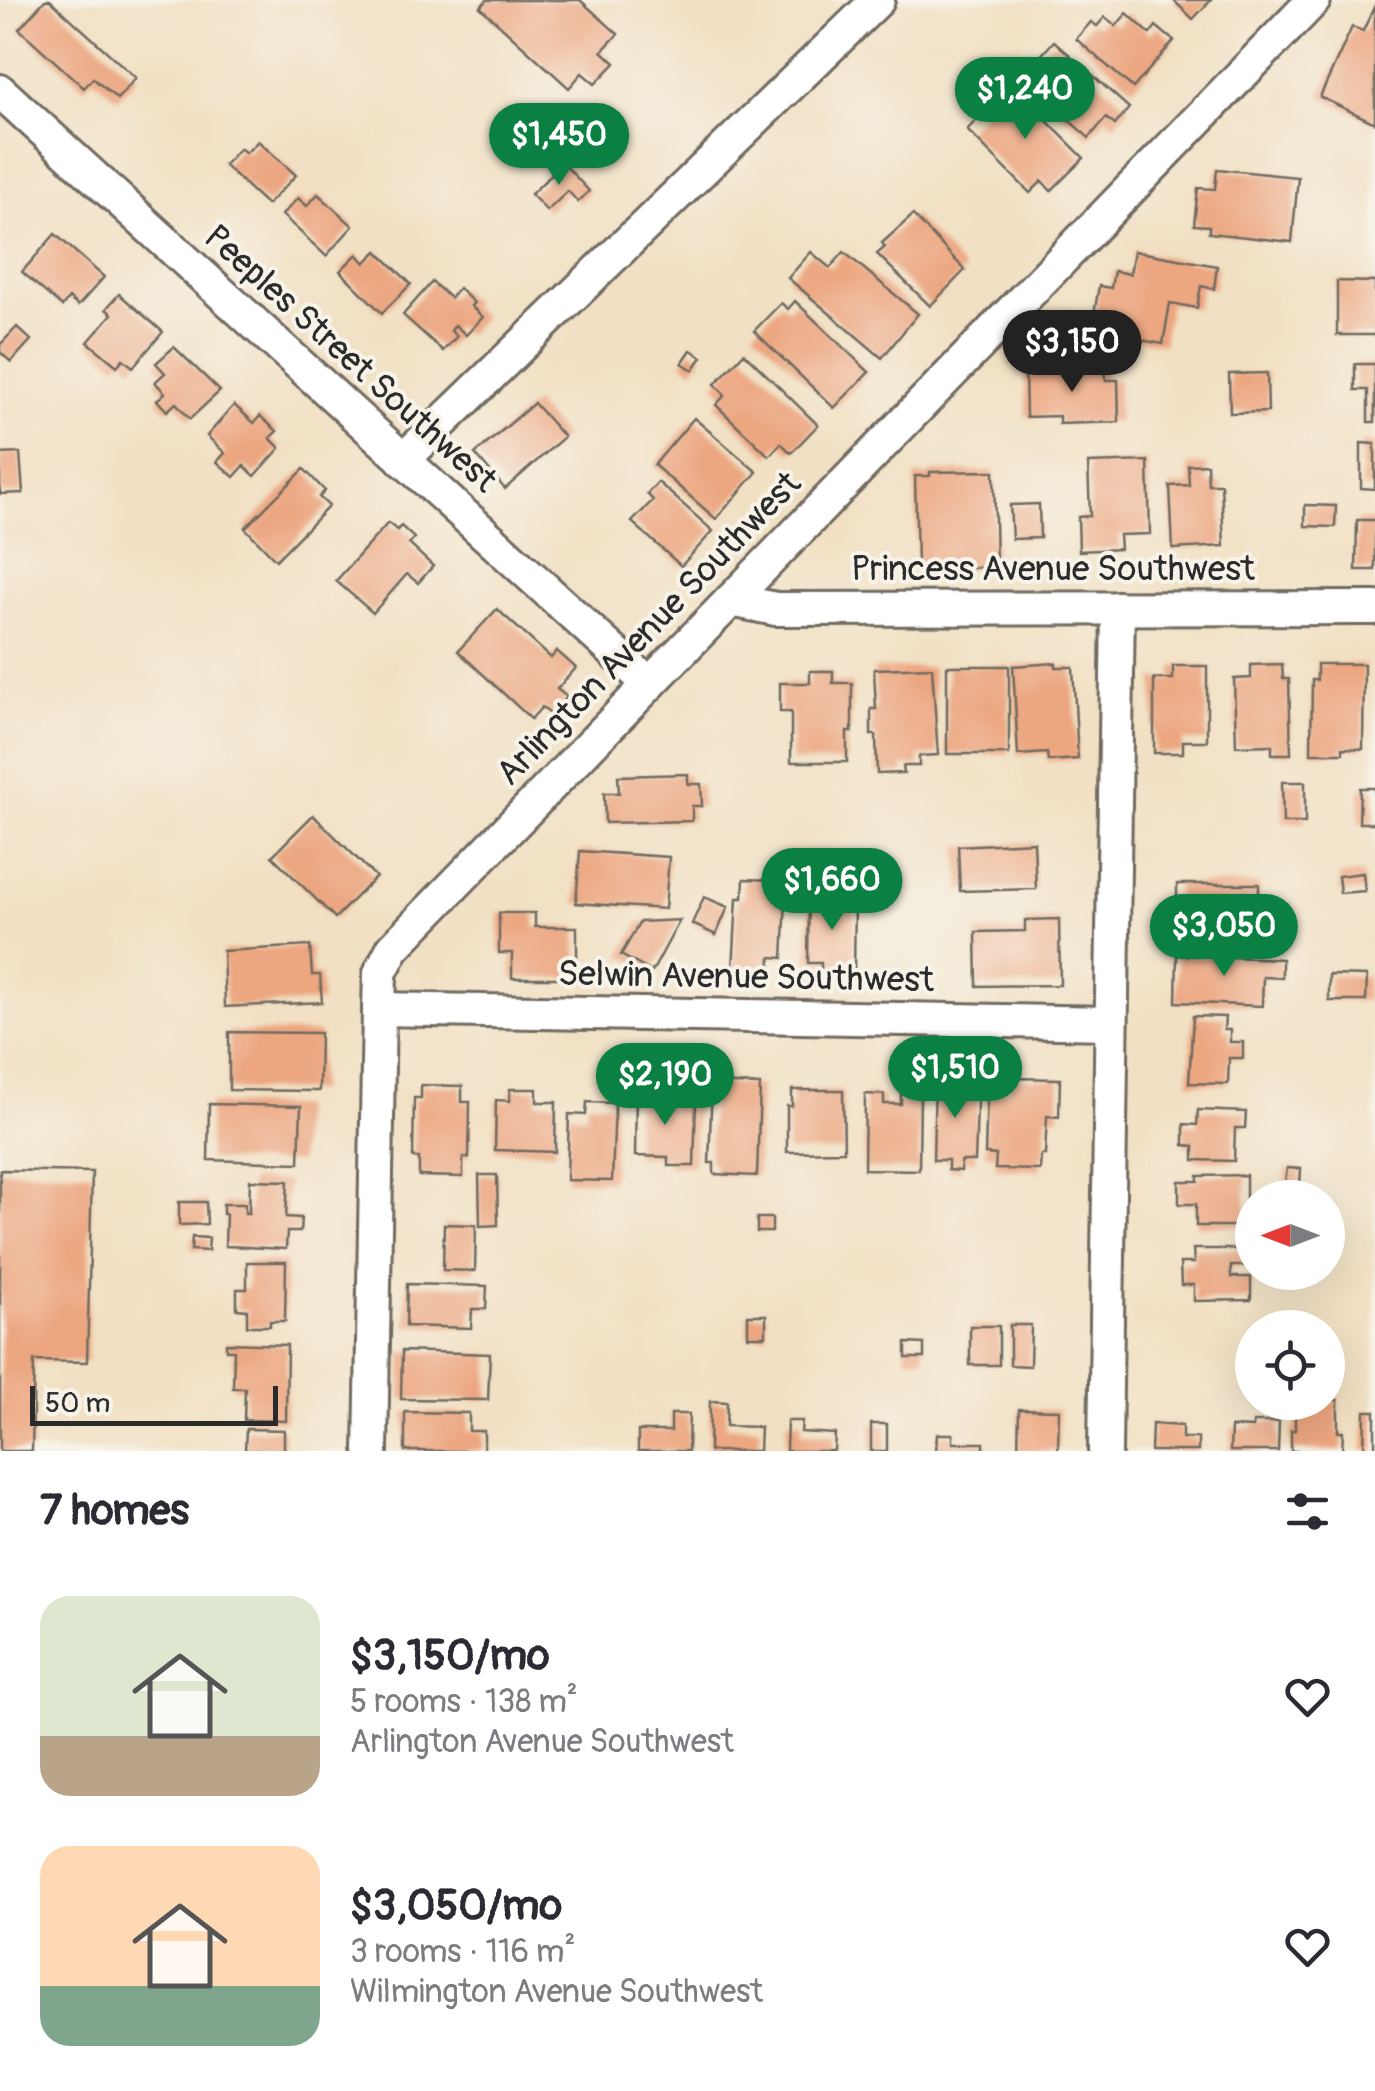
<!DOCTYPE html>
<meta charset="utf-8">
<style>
body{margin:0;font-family:Pangolin,sans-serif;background:#f2f2f3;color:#2b2b33;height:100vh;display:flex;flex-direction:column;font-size:38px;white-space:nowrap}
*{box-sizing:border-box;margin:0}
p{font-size:32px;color:#7c7c81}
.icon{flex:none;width:55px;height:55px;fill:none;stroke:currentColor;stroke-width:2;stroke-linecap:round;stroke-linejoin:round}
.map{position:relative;height:1451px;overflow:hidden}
.side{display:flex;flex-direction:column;background:#fff;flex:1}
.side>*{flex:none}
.needle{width:65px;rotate:270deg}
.buttons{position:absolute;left:1235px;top:1180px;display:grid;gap:20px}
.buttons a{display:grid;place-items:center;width:110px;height:110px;border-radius:50%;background:#fff;box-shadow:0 10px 40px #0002;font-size:50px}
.scale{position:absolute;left:30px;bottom:25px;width:248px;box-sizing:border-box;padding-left:10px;border:5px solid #2b2b2b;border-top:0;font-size:28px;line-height:35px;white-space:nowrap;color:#2b2b2b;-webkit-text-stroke:8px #f7f3e8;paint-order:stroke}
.price{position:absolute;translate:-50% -85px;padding:0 22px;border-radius:35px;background:#0b8043;color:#fff;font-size:32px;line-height:65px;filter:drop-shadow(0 2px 5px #0008)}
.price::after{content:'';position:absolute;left:50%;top:60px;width:30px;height:22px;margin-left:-15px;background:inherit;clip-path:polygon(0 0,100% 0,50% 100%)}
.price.current{background:#222;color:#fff}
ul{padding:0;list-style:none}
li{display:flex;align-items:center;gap:30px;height:250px;padding:0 40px}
li span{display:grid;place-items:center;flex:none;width:280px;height:200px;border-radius:30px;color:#555}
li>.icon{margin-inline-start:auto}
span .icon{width:120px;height:120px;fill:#fffc;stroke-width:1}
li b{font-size:42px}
h2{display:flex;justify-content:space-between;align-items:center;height:120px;padding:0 40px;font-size:42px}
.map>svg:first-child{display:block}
.building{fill:#eca680}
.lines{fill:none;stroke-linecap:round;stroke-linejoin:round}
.minor-casing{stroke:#706a60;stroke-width:38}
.minor{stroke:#fff;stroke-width:32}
.labels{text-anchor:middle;stroke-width:8;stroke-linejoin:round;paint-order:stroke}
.street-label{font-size:35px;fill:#2b2b2b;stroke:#f7f3e8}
</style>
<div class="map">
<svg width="1375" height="1451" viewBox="0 0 1375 1451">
<rect width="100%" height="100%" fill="#f7f3e8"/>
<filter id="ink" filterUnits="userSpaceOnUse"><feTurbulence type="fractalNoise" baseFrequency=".01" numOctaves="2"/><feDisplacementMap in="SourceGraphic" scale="20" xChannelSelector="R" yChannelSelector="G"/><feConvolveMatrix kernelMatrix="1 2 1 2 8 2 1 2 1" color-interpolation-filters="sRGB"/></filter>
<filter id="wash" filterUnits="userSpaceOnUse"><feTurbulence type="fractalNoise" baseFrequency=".0048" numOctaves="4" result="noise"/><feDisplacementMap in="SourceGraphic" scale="40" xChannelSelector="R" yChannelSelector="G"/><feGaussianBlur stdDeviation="2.25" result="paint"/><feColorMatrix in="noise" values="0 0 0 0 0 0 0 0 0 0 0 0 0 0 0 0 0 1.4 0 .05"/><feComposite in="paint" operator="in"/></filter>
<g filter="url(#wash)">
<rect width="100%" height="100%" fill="#f1e0c3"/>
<g id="blocks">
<!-- building -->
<g class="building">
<polygon points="45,0 50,0 136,78 117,99 93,78 84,88 19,29"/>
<polygon points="487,0 580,0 618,34 602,51 615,63 595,84 582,73 569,88 480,7"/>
<polygon points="1173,0 1211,0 1193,19"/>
<polygon points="1375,5 1375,123 1320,97 1352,27 1363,31"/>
<polygon points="1127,13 1150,34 1156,26 1174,41 1133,88 1076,39 1091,22 1097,26 1105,17 1116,26"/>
<polygon points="1054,41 1129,108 1115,125 1106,118 1089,138 1021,78"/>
<polygon points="1011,85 1084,158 1051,191 1042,181 1030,193 967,130"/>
<polygon points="258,141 296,175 267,205 224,165 240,148 246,153"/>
<polygon points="563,163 589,191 578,202 568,191 547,211 531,194"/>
<polygon points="1217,169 1298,177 1292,242 1209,233 1209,226 1194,225 1198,188 1215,189"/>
<polygon points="318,194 353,226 326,256 282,215 298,198 307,206"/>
<polygon points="913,215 965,270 930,306 877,254 885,247 882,243"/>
<polygon points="55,234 104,277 78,306 69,298 62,307 22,272"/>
<polygon points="377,251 411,284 382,313 340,271 357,254 365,263"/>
<polygon points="1134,251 1217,266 1214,289 1201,286 1197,308 1170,303 1163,344 1091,331 1099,286 1111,288 1114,271 1130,274"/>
<polygon points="811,252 830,268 844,252 918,314 882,358 788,278"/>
<polygon points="1337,281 1375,282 1375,335 1337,335"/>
<polygon points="432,282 450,298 459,288 474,303 471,306 483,317 466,335 455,325 451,331 457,336 443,351 403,315"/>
<polygon points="119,294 163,332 133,367 123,359 117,366 88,342 112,314 106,309"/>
<polygon points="795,301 869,372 834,408 754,331 781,303 788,309"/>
<polygon points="17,327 31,340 11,362 0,352 0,345"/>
<polygon points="174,347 220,391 190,419 176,403 167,411 157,400 165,393 155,382 165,373 156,363"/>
<polygon points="691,350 702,357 693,370 682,363"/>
<polygon points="744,353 818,425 791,453 781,443 769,456 716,405 725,395 715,384"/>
<polygon points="1355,364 1375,364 1375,422 1368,422 1368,390 1355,390"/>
<polygon points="1105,367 1106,380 1118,380 1119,422 1059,424 1059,416 1026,417 1025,369"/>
<polygon points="1267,373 1268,412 1230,413 1229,374"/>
<polygon points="534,403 564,437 505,489 475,454"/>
<polygon points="234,405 254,423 260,416 277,431 270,438 280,448 255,476 244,466 234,477 217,462 225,453 207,436"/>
<polygon points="694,418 757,472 716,519 654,465"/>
<polygon points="1361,443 1375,444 1375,489 1361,488"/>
<polygon points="20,453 23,493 0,494 0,454"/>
<polygon points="1148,461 1150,534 1119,535 1120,549 1079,551 1078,517 1090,516 1088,463"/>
<polygon points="1207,464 1208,484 1221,484 1224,546 1173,549 1170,486 1189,485 1188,465"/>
<polygon points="304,469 325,491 319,497 329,506 276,560 245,528"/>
<polygon points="994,471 996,567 931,569 931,565 917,565 915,476 930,476 930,472"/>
<polygon points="658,482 713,531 681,566 632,522 653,500 647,494"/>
<polygon points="1039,504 1040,538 1012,539 1010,505"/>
<polygon points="1305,505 1336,506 1335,527 1305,526"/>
<polygon points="1357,520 1375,520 1375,570 1356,570"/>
<polygon points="388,523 397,530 401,526 414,538 409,544 433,566 418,583 407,574 373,613 336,581"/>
<polygon points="497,609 551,658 557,651 576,668 557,689 567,697 551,715 542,707 531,719 458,651"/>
<polygon points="1056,663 1056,667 1073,667 1078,759 1048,761 1047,753 1018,755 1013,666"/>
<polygon points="1282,664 1283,679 1289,679 1291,754 1272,754 1272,745 1236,746 1234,679 1251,678 1251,665"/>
<polygon points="1317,664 1364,664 1363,749 1343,748 1343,753 1311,753 1312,680 1317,680"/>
<rect x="947" y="666" width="62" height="88"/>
<polygon points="1173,666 1207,666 1207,741 1183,741 1183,753 1154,753 1154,679 1173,679"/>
<polygon points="932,667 938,755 919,756 919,766 903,766 904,773 877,774 876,735 871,735 871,709 876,709 874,669"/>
<polygon points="810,671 833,671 833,683 852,683 852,732 847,732 847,762 791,762 791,712 780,712 780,683 810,683"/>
<polygon points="688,774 688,784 701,784 702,806 692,806 692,821 605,823 604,793 619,793 618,776"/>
<polygon points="1282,782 1305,782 1305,823 1283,823"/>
<polygon points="1360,788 1375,788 1375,823 1359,823"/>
<polygon points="313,815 376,877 335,918 272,856"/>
<polygon points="1034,842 1036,889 960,891 958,846"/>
<polygon points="580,851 669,857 665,909 576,903"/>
<polygon points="1363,873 1365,891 1340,893 1338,876"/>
<polygon points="744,879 776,880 775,900 786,900 783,958 771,957 770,972 733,970 737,898 743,898"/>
<polygon points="1177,884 1259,884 1259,899 1249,899 1249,918 1261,918 1261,932 1177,931"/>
<polygon points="809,891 831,891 831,897 855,897 854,974 821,974 821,963 808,963"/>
<polygon points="704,897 728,907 716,935 692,924"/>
<polygon points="499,913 535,913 535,927 577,927 577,978 512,978 512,953 499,953"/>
<polygon points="1059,919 1060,985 977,986 976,932 1025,931 1025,920"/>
<polygon points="680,920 652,972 621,955 640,922"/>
<polygon points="310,946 312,975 320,975 322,1002 225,1007 223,951"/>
<polygon points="1177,955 1282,959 1282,978 1263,977 1262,1006 1176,1002"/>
<polygon points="1329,975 1367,976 1366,1001 1329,1001"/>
<polygon points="1193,1016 1225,1017 1224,1030 1230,1030 1230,1042 1243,1042 1243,1058 1229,1058 1228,1084 1189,1083"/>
<polygon points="229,1032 320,1033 319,1091 229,1090"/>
<polygon points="935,1078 978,1079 975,1161 961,1161 961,1171 948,1170 948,1160 933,1160"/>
<polygon points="1009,1078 1060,1079 1059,1117 1047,1116 1045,1155 1041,1155 1040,1170 995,1169 996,1155 985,1154 987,1090 1009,1091"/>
<polygon points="712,1083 760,1085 757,1176 714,1174 714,1163 709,1163"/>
<polygon points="421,1085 462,1086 462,1102 470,1102 469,1158 463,1158 463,1177 419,1176 419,1158 413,1158 414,1098 421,1098"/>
<polygon points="510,1089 537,1089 537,1102 556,1102 555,1152 495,1150 496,1100 510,1101"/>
<polygon points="792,1090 843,1090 844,1151 787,1152 787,1106 792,1106"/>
<polygon points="636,1092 670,1092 670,1102 696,1103 694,1166 668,1166 668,1157 635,1156"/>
<polygon points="901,1093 920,1094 919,1170 864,1169 865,1094 884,1095 884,1104 901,1104"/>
<polygon points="587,1102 615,1103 612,1181 567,1180 569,1114 586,1115"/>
<polygon points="209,1104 301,1106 299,1163 208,1160"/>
<polygon points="1198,1110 1246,1112 1245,1128 1235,1128 1234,1161 1194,1160 1194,1146 1184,1145 1184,1124 1197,1125"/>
<polygon points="1287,1168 1301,1169 1300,1184 1285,1183"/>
<polygon points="0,1170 92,1172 87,1362 34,1361 32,1451 0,1451"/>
<polygon points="479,1175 497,1175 498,1225 480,1226"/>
<polygon points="1246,1175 1246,1226 1196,1226 1196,1204 1179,1204 1179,1181 1198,1181 1198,1176"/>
<polygon points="250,1180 288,1181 286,1217 301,1218 300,1232 287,1232 286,1249 225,1246 226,1214 223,1214 223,1204 245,1204 245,1213 249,1213"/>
<polygon points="179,1202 206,1202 207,1224 179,1225"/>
<rect x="757" y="1218" width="15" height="14"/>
<polygon points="444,1224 476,1225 475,1271 443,1270"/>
<polygon points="192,1237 209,1238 208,1251 191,1250"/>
<polygon points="1193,1249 1245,1249 1245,1266 1231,1266 1231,1277 1251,1277 1251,1300 1194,1301 1194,1285 1181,1285 1180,1263 1194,1263"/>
<polygon points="247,1262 286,1262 285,1321 270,1321 270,1326 247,1326 247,1310 237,1309 237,1289 247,1289"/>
<polygon points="407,1284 487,1286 486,1309 472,1309 471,1328 406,1326"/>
<rect x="748" y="1315" width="18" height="21"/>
<polygon points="1010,1325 1031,1325 1030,1366 1010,1365"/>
<rect x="970" y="1326" width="29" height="39"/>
<polygon points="226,1343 287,1345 286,1421 244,1420 245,1388 233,1388 234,1350 226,1350"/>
<polygon points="906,1343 924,1344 924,1358 906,1358"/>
<polygon points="402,1351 490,1354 488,1400 401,1399"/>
<polygon points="1328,1400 1338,1400 1338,1432 1343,1432 1342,1451 1291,1451 1291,1430 1295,1430 1295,1402"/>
<polygon points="710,1401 727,1402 726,1426 760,1427 759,1451 709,1451"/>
<polygon points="1019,1409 1059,1410 1058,1451 1018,1451"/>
<polygon points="1365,1411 1375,1411 1375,1451 1364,1451"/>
<polygon points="405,1412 469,1413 469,1431 484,1431 484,1451 405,1451"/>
<polygon points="671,1414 689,1414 688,1451 638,1451 638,1431 671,1431"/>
<polygon points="787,1421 802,1421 801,1432 835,1434 834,1451 786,1451"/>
<polygon points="1253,1422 1279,1422 1278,1451 1230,1451 1231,1427 1253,1428"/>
<rect x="871" y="1424" width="16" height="27"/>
<polygon points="1152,1424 1182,1426 1182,1438 1198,1438 1198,1451 1151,1451"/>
<polygon points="246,1429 284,1430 284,1451 245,1451"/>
<polygon points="937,1434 953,1434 953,1443 984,1443 984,1451 936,1451"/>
</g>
</g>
</g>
<g filter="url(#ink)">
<use href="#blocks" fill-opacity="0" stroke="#706a60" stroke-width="2.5"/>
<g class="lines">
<defs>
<g id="minor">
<polyline points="0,91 649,684"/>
<polyline points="403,460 878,0"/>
<polyline points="731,600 776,609 1375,608"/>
<polyline points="379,1009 1111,1023"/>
<polyline points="371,1451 379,1009 380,973 393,948 1314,0"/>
<polyline points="1105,1451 1118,608"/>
</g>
</defs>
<!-- minor casing -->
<use href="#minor" class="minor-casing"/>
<!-- minor -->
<use href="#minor" class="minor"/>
</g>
</g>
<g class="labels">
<!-- street labels -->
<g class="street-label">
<text transform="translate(351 358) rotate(42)" y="12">Peeples Street Southwest</text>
<text x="1053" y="580">Princess Avenue Southwest</text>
<text transform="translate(648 628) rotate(-46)" y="12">Arlington Avenue Southwest</text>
<text transform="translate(746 976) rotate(1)" y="12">Selwin Avenue Southwest</text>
</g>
</g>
</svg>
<div class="buttons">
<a><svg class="needle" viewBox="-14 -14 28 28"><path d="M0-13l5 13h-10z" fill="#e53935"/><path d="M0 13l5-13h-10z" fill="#7c7c81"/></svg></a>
<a><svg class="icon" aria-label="locate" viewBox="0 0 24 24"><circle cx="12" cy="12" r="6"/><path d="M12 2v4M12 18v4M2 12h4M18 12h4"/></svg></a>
</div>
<div class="scale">50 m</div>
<b class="price" style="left:1025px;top:142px">$1,240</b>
<b class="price" style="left:559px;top:188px">$1,450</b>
<b class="price current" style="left:1072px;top:395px">$3,150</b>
<b class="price" style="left:832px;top:933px">$1,660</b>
<b class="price" style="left:1224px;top:979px">$3,050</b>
<b class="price" style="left:955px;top:1121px">$1,510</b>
<b class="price" style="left:665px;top:1128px">$2,190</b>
</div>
<section class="side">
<h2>7 homes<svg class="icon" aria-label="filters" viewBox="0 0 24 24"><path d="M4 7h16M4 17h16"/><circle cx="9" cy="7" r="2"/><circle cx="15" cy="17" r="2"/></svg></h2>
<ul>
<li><span style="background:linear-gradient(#dfe7d0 70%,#b9a48a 0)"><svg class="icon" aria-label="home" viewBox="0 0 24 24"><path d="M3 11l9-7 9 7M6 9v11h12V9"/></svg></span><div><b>$3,150/mo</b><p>5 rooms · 138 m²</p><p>Arlington Avenue Southwest</p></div><svg class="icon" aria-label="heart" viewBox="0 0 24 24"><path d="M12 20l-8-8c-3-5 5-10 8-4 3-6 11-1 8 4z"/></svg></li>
<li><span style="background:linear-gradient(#ffd9b3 70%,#7fa58c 0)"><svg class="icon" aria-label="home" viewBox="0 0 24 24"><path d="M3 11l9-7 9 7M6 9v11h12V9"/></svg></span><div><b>$3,050/mo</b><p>3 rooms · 116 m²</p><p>Wilmington Avenue Southwest</p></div><svg class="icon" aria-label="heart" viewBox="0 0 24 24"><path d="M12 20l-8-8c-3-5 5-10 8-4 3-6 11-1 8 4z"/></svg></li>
</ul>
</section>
